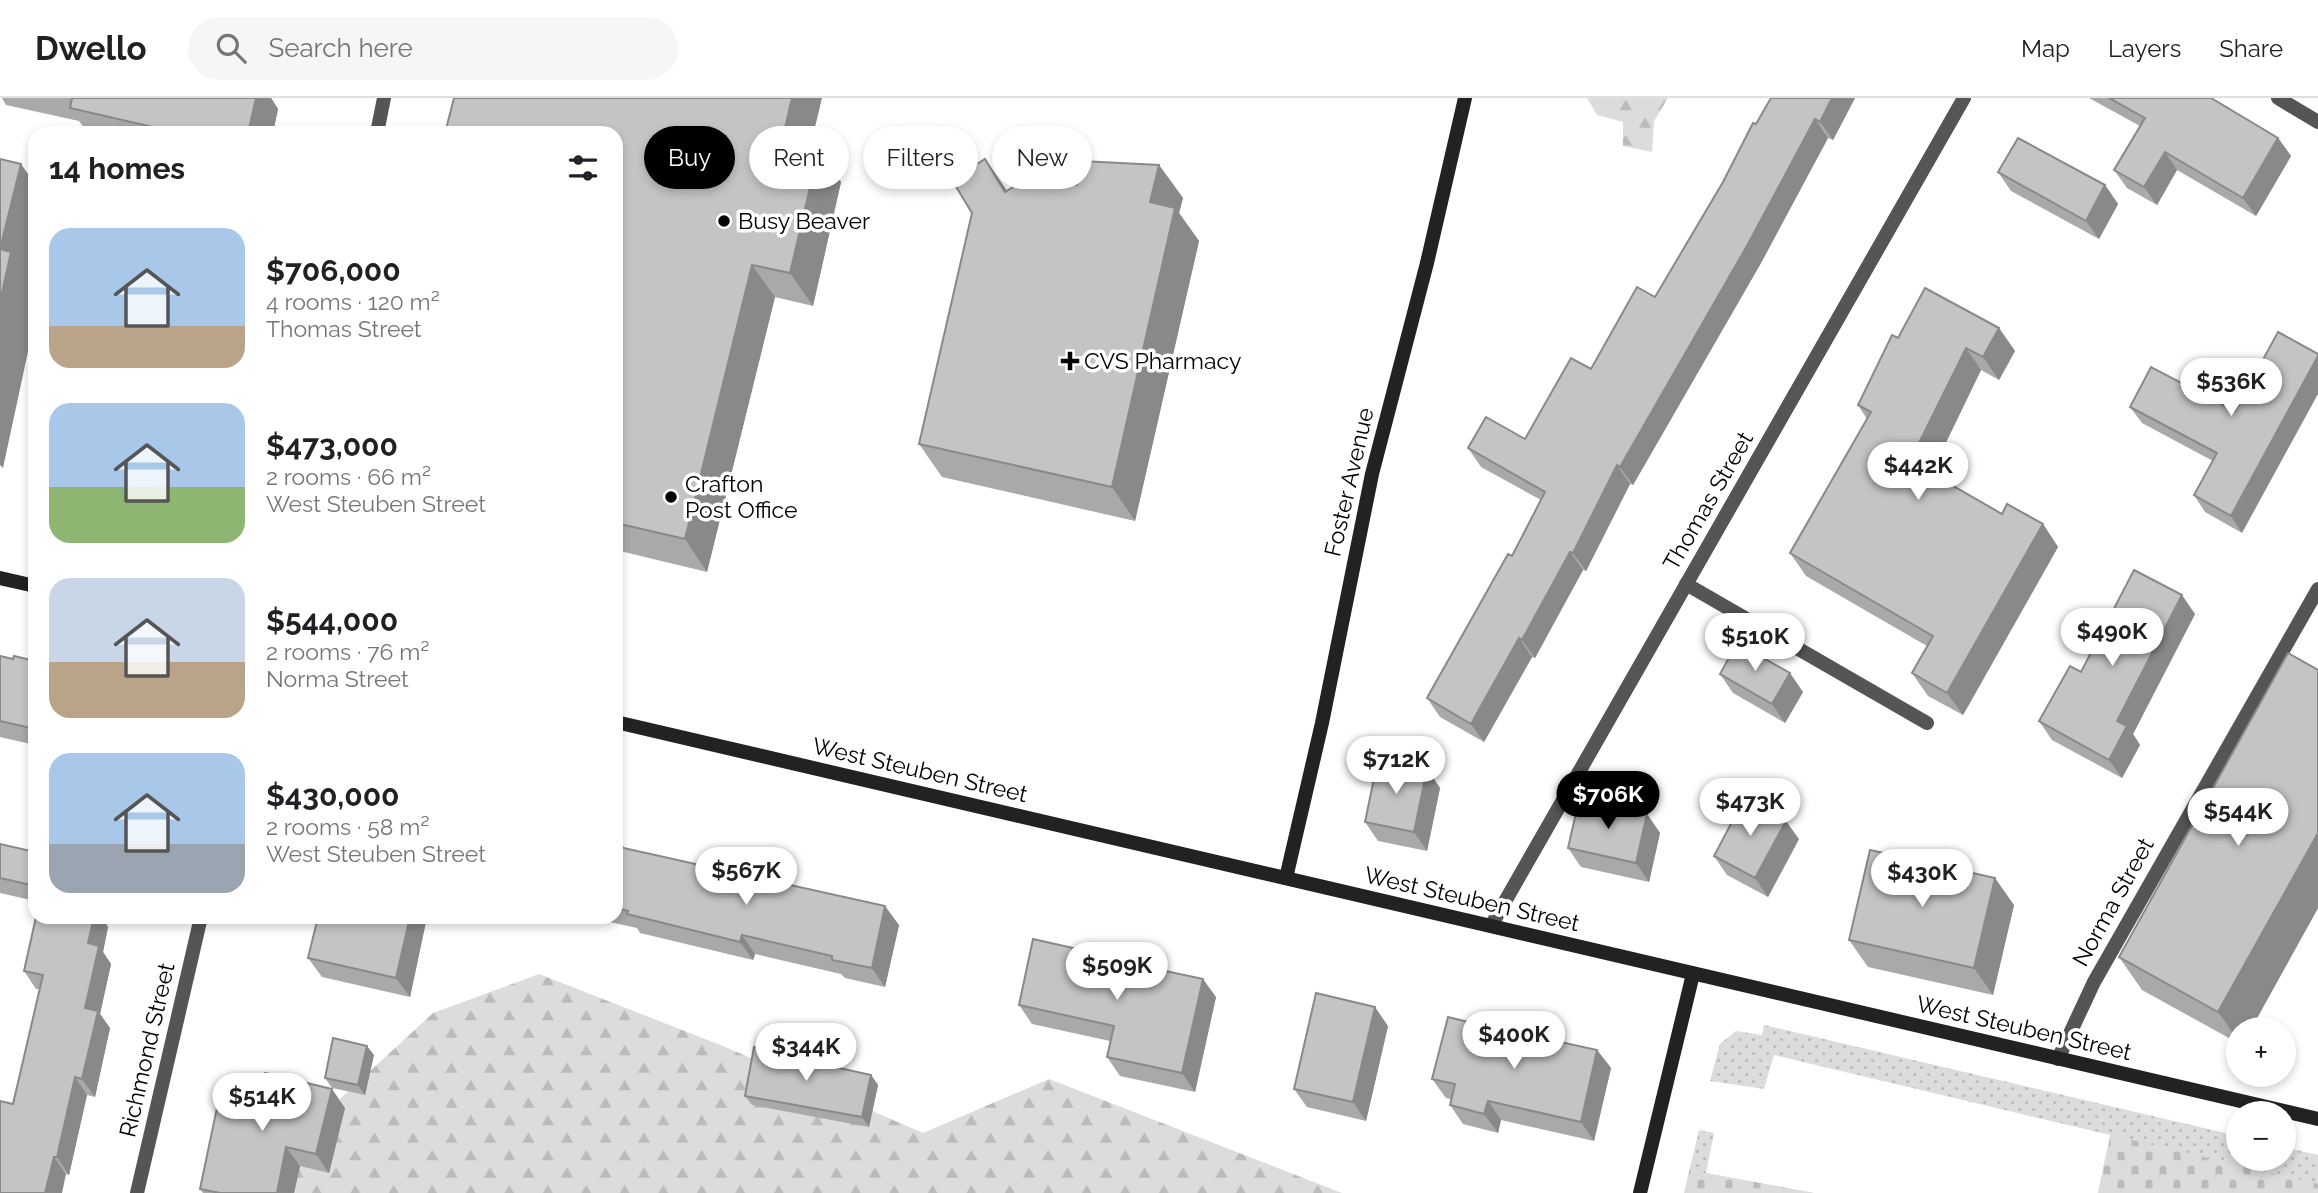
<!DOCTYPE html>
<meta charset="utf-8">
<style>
body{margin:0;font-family:Raleway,sans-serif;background:#f6f6f6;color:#202124;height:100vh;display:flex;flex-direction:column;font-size:26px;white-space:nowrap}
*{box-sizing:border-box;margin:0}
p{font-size:23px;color:#757577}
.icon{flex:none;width:38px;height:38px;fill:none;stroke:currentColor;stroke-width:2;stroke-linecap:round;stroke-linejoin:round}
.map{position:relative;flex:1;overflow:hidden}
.panel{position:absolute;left:28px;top:28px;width:595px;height:798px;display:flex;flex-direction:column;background:#fff;border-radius:21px;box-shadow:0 4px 10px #0003}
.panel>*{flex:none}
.guide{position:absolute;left:644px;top:28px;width:665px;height:63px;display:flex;gap:14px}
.controls{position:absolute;left:2226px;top:919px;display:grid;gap:14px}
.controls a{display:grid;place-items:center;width:70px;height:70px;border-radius:50%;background:#fff;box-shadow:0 4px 10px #0003;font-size:35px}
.price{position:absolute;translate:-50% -60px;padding:0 16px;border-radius:24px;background:#fff;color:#222;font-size:23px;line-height:46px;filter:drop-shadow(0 2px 4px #0008)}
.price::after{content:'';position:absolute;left:50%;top:42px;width:21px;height:16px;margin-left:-10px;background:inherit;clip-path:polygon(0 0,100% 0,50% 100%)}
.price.active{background:#000;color:#fff}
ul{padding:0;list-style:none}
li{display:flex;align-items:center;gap:21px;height:175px;padding:0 21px}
li span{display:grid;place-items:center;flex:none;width:196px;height:140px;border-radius:21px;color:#555}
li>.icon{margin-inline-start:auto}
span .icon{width:84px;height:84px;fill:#fffc;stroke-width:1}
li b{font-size:30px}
h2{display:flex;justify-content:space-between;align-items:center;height:84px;padding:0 21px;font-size:30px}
.chip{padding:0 24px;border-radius:32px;background:#fff;box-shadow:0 4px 10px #0003;font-size:24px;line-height:63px}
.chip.active{background:#000;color:#fff}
header{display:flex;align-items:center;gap:42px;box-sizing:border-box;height:98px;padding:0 35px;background:#fff;border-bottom:2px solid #e0e0e0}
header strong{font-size:33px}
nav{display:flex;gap:38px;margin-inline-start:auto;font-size:24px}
.search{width:490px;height:63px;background:#f6f6f6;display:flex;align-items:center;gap:18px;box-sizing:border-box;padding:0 24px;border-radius:38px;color:#757577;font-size:26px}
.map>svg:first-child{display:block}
.grass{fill:url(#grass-dots)}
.forest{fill:url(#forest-firs)}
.cemetery{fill:url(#cemetery-stones)}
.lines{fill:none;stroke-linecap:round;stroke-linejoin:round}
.street{stroke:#555;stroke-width:14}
.secondary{stroke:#222;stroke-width:14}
.wall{fill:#a9a9a9}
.shaded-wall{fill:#898989}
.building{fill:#c4c4c4;stroke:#898989;stroke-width:2}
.poi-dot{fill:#000;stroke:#fff;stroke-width:2.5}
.labels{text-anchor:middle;stroke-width:7;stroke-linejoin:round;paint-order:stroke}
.poi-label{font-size:23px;fill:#000;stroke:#fff;text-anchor:start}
.street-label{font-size:23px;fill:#000;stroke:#fff}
</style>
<header>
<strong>Dwello</strong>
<div class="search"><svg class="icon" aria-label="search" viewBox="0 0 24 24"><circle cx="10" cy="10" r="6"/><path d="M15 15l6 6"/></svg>Search here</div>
<nav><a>Map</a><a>Layers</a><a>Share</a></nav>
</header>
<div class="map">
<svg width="2318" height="1095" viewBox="0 0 2318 1095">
<defs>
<pattern id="grass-dots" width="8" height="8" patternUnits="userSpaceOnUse" patternTransform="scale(1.75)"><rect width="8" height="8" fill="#dcdcdc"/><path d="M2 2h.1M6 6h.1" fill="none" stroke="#bbb" stroke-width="1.8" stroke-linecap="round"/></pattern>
<pattern id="forest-firs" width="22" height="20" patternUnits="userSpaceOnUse" patternTransform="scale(1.75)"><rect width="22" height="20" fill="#dcdcdc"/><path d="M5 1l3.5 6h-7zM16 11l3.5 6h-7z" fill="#bbb"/></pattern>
<pattern id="cemetery-stones" width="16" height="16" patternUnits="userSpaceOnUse" patternTransform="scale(1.75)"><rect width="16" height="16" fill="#dcdcdc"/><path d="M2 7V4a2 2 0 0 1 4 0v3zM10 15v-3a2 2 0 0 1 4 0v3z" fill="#bbb"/></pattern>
</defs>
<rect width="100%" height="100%" fill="#fff"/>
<!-- grass -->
<g class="grass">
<polygon points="1764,927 2238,1038 2238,1060 2284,1060 2284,1049 2318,1057 2318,1095 2098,1095 2110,1037 1774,957 1764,991 1710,983 1720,946 1736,933 1762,937"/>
<polygon points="1699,1032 1714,1035 1706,1075 1814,1095 1684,1095"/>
</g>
<!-- forest -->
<g class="forest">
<polygon points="1587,0 1668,0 1654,23 1652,54 1623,48 1623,24 1597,17"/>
<polygon points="539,876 723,948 923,1035 1049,981 1342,1095 238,1095 433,915"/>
</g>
<!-- cemetery -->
<g class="cemetery">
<polygon points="2111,1037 2318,1086 2318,1095 2098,1095"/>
<polygon points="1690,1071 1705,1075 1814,1095 1684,1095"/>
</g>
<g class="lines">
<!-- street -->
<g class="street">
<polyline points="2278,0 2318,24"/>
<polyline points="377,35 384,0"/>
<polyline points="1686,486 1927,625"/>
<polyline points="1491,828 1964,0"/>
<polyline points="2058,961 2094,884 2318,491"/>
<polyline points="137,1095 201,819"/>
</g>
<!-- secondary -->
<g class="secondary">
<polyline points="0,480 35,488"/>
<polyline points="616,624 2318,1021"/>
<polyline points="1286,780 1322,625 1372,376 1427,165 1465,0"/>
<polyline points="1640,1095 1693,876"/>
</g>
</g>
<!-- wall -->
<g class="wall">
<polygon points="2,0 271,0 278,11 273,35 88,35 79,23 6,7"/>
<polygon points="1771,0 1855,0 1833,42 1828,40 1761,165 1633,387 1630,386 1586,473 1583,472 1535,560 1532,559 1484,644 1440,619 1427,600 1512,458 1541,402 1481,369 1468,350 1525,341 1591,271 1655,199 1723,84"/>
<polygon points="2089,0 2211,0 2278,40 2291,58 2256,118 2177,72 2157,107 2127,90 2114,72 2140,28"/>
<polygon points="616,35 810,50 841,84 813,208 775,199 707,474 616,452"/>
<polygon points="985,61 1007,93 1077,87 1159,67 1183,100 1179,115 1199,143 1135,423 942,379 919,346"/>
<polygon points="1998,74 2105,87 2118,106 2099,141 2011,93"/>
<polygon points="1999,230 2015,253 1999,282 1981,272 1931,375 2002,416 2043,426 2058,449 1963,617 1928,598 1912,575 1927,548 1806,478 1790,455 1867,321 1858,307"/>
<polygon points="2130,309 2235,313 2242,435 2205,414 2194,397 2213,363 2142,325"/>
<polygon points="2195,516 2133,636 2140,647 2122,680 2052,642 2039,623 2081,574"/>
<polygon points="0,558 13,561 35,563 35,647 0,639"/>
<polygon points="2318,572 2318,810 2251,931 2238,931 2238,945 2142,892 2119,859"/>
<polygon points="1720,576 1803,594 1785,625 1733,595"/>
<polygon points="1427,671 1440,690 1427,753 1378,743 1365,724"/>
<polygon points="1647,716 1660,735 1649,784 1581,769 1568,750"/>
<polygon points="1799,741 1768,799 1727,777 1714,758"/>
<polygon points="616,743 620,744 625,750 899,827 885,889 845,880 841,876 755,856 753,862 640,835 637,830 587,819 616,819"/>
<polygon points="0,746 35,754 35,803 0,795"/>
<polygon points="2014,807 1993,897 1868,869 1849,842"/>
<polygon points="103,819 102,820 108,829 103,854 111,866 100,916 110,930 95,999 87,997 69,1077 66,1076 13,1006 40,891 36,891 24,873"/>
<polygon points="107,819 131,819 130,824"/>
<polygon points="427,819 410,899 322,879 308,860"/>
<polygon points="1073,850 1076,854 1216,899 1195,994 1120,978 1107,959 1110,943 1032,926 1019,907"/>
<polygon points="1388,928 1366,1023 1307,1009 1294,991"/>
<polygon points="1533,940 1597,952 1611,970 1594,1043 1501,1022 1498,1035 1463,1026 1450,1007 1451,1001 1446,1000 1432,981"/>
<polygon points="790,956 793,960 871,977 878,987 869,1029 752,1007 745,998"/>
<polygon points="374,957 365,997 332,990 325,980"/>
<polygon points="345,1010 329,1075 300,1068 294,1095 203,1095 200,1091"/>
</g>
<!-- shaded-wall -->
<g class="shaded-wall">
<polygon points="256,0 271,0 278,11 273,35 248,35"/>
<polygon points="792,0 822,0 804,75 782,43"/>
<polygon points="1832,0 1855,0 1833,42 1820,24"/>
<polygon points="1815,21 1828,40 1761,165 1633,387 1620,369"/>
<polygon points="2278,40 2291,58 2256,118 2243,100"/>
<polygon points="819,51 841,84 813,208 790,175"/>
<polygon points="2165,54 2177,72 2157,107 2144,89"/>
<polygon points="985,61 1008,94 1005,94"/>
<polygon points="21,66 35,86 35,171 32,184 35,189 35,221 3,370 0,367 0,151"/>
<polygon points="1159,67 1183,100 1179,115 1199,143 1135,423 1112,389 1150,104"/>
<polygon points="2105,87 2118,106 2099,141 2086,123"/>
<polygon points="752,167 775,199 707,474 685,441"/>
<polygon points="1999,230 2015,253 1999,282 1983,259"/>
<polygon points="1966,250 1981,272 1926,386 1910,363"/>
<polygon points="2318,258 2318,296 2242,435 2231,418"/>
<polygon points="1617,367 1630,386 1586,473 1573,455"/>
<polygon points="2043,426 2058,449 1963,617 1947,595"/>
<polygon points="1570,454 1583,472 1535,560 1522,542"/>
<polygon points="2182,497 2195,516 2133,636 2140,647 2122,680 2109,662 2117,623"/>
<polygon points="1519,540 1532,559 1484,644 1471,626"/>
<polygon points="1790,575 1803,594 1785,625 1772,606"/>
<polygon points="1427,671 1440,690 1427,753 1414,734"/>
<polygon points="1647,716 1660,735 1649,784 1636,765"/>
<polygon points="1786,723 1799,741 1768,799 1755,780"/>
<polygon points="2318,735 2318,810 2251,931 2238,931 2238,942 2218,914"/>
<polygon points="1995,780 2014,807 1993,897 1974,870"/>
<polygon points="885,808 899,827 885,889 872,870"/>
<polygon points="94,819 103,819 102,820 108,829 103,854 111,866 100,916 110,930 95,999 82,981 88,845"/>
<polygon points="410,819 427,819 410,899 396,880"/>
<polygon points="742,837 755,856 753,862 740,844"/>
<polygon points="1203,881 1216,899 1195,994 1182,975"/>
<polygon points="1375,909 1388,928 1366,1023 1353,1004"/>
<polygon points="367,948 374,957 365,997 358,987"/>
<polygon points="1597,952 1611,970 1594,1043 1581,1024"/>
<polygon points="871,977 878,987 869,1029 862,1019"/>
<polygon points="75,979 87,997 69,1077 57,1059"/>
<polygon points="332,991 345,1010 329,1075 316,1056"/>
<polygon points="1488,1003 1501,1022 1498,1035 1484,1016"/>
<polygon points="286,1049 300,1068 294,1095 277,1095"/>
<polygon points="54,1059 66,1076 62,1095 45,1095"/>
</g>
<!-- building -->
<g class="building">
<polygon points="72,0 256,0 248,35 179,35 70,10"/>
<polygon points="454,0 792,0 782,43 819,51 790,175 752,167 685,441 616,425 616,35 445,35"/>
<polygon points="1771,0 1832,0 1820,24 1815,21 1748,146 1620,369 1617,367 1573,455 1570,454 1522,542 1519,540 1471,626 1427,600 1508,456 1512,458 1545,394 1468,350 1486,319 1525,341 1571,260 1591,271 1637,189 1655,199 1723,84 1753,25 1756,26"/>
<polygon points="2109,0 2211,0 2278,40 2243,100 2165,54 2144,89 2114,72 2145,20"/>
<polygon points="2018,40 2105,87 2086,123 1998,74"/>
<polygon points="0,61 21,66 0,151 11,154 0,204"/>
<polygon points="985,61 1005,94 1032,77 1077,87 1082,63 1159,67 1150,104 1175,110 1112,389 919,346 972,115 952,82"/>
<polygon points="1925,190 1999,230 1983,259 1966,250 1910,363 2002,416 2007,406 2043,426 1947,595 1912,575 1933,538 1790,455 1871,314 1858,307 1892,237 1898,240"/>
<polygon points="2278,234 2318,256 2318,258 2231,418 2194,397 2217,355 2130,309 2151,269 2235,313"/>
<polygon points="2134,472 2182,497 2117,623 2127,628 2109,662 2039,623 2070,568 2081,574"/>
<polygon points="1737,545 1790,575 1772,606 1720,576"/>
<polygon points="2288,555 2318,572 2318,735 2218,914 2119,859"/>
<polygon points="0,558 13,561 14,558 35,563 35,631 0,623"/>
<polygon points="1378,661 1427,671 1414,734 1365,724"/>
<polygon points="1744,701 1786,723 1755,780 1714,758"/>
<polygon points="1579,702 1647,716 1636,765 1568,750"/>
<polygon points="616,743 620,744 619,749 885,808 872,870 832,862 832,858 742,837 740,844 627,816 628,813 616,810"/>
<polygon points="0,746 35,754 35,788 0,780"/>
<polygon points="1870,752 1995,780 1974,870 1849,842"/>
<polygon points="36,819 94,819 88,845 99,848 85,910 98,913 82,981 75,979 57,1059 54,1059 45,1095 0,1095 0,1003 13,1006 43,877 24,873"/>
<polygon points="318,819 410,819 396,880 308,860"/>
<polygon points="1033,841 1073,850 1072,853 1203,881 1182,975 1107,959 1114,928 1019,907"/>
<polygon points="1316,895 1375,909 1353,1004 1294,991"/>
<polygon points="1448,919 1533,940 1533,938 1597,952 1581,1024 1488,1003 1484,1016 1450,1007 1455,986 1432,981"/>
<polygon points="333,940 367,948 358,987 325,980"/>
<polygon points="754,949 790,956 789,959 871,977 862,1019 745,998"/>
<polygon points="265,975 332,991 316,1056 286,1049 277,1095 220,1095 200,1091 223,981 261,989"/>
</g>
<!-- markers -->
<g class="poi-dot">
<circle cx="724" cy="123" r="7"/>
<path d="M1066.5 252.5h7v7h7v7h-7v7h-7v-7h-7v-7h7z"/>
<circle cx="671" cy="399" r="7"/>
</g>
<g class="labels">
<!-- poi labels -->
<g class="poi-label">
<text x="738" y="131">Busy Beaver</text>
<text x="1084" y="271">CVS Pharmacy</text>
<text x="685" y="394">Crafton<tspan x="685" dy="26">Post Office</tspan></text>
</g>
<!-- street labels -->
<g class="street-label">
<text transform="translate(1349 384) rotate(-77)" y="8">Foster Avenue</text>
<text transform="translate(1708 403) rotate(-60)" y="8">Thomas Street</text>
<text transform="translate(920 672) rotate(13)" y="8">West Steuben Street</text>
<text transform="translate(1472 801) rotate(13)" y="8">West Steuben Street</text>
<text transform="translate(2113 804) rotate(-61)" y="8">Norma Street</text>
<text transform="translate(2024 930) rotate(13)" y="8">West Steuben Street</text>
<text transform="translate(147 952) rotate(-77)" y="8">Richmond Street</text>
</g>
</g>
</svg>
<div class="controls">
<a>+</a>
<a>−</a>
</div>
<b class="price" style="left:2231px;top:320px">$536K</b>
<b class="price" style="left:1918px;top:404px">$442K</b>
<b class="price" style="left:2112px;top:570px">$490K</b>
<b class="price" style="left:1755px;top:575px">$510K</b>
<b class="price" style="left:1396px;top:698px">$712K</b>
<b class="price active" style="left:1608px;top:733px">$706K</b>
<b class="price" style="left:1750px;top:740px">$473K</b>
<b class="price" style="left:2238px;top:750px">$544K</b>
<b class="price" style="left:746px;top:809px">$567K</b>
<b class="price" style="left:1922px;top:811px">$430K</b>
<b class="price" style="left:1117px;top:904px">$509K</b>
<b class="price" style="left:1514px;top:973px">$400K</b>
<b class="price" style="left:806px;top:985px">$344K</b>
<b class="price" style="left:262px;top:1035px">$514K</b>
<div class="guide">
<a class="chip active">Buy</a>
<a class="chip">Rent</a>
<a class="chip">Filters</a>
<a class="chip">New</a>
</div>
<section class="panel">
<h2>14 homes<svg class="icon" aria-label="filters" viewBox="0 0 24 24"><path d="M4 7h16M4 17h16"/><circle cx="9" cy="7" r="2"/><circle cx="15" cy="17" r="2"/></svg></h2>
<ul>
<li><span style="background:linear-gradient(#a9c7e8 70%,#b9a48a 0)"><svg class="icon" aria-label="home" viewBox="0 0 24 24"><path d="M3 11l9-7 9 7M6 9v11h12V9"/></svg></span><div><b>$706,000</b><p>4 rooms · 120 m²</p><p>Thomas Street</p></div></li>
<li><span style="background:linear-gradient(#a9c7e8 60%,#8fb573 0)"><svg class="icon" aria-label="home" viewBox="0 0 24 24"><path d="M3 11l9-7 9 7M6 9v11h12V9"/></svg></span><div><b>$473,000</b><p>2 rooms · 66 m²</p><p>West Steuben Street</p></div></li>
<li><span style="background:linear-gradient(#c9d6e8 60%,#b9a48a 0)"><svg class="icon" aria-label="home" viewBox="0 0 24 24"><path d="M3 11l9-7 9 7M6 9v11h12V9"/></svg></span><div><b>$544,000</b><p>2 rooms · 76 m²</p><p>Norma Street</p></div></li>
<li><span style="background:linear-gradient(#a9c7e8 65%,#9aa5b1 0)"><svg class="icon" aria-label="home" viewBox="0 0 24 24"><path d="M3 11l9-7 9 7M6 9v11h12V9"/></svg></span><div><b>$430,000</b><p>2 rooms · 58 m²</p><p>West Steuben Street</p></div></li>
</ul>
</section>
</div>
